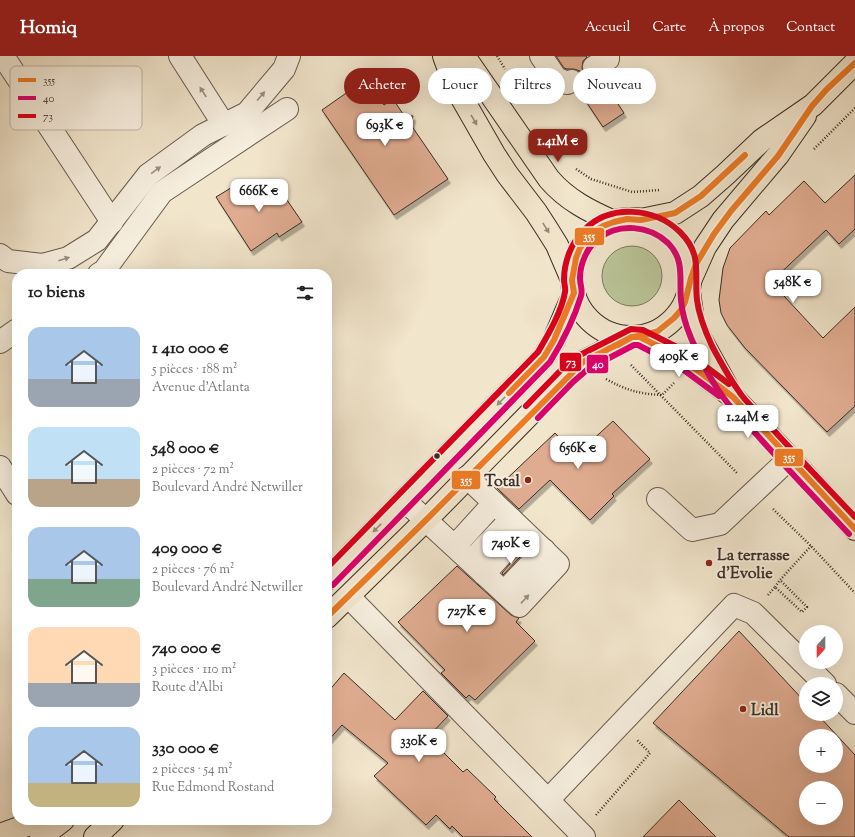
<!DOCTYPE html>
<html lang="fr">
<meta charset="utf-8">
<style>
body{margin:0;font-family:"Sorts Mill Goudy",serif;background:#f2f2f2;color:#222;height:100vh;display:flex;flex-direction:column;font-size:15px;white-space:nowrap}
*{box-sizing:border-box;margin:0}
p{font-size:13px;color:#767676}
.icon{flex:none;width:22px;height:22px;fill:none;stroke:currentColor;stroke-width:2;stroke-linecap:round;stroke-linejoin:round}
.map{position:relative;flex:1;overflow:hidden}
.sheet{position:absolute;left:12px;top:213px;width:320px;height:556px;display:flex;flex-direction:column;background:#fff;border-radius:16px;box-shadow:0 4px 16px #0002}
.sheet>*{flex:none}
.banner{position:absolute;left:344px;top:12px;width:380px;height:36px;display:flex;gap:8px}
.needle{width:26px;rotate:201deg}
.controls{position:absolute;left:799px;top:569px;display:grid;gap:8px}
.controls a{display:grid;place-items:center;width:44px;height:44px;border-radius:50%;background:#fff;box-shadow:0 4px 16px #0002;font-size:20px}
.price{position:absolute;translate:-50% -34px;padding:0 9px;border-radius:8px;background:#fff;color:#222;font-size:13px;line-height:26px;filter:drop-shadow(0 1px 2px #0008)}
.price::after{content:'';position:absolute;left:50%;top:24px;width:12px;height:9px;margin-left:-6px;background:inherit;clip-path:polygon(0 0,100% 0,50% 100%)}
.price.active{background:#8f2418;color:#fff}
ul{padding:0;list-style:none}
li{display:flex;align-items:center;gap:12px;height:100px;padding:0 16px}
li span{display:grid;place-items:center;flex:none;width:112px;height:80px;border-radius:12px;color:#555}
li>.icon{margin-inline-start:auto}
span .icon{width:48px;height:48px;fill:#fffc;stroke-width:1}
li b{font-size:17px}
h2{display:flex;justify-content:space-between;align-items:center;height:48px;padding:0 16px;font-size:17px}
.pill{padding:0 14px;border-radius:18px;background:#fff;box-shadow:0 4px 16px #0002;font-size:14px;line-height:36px}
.pill.active{background:#8f2418;color:#fff}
header{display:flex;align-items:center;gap:24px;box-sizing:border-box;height:56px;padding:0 20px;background:#8f2418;color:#fff}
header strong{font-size:19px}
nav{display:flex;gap:22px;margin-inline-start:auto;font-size:14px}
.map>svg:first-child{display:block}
.green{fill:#bac598;stroke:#7a795e}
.building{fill:#e0ac91;stroke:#3a2d25;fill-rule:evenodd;filter:url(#shadow)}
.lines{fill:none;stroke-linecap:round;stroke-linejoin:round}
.minor-casing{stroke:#685b4f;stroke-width:24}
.major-casing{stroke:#3a2d25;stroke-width:24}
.highway-casing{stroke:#3a2d25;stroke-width:24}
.path{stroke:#3a2d25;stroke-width:2.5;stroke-dasharray:1 2;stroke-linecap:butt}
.minor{stroke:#f6eede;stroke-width:22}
.major{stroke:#f1e5cc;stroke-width:22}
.highway{stroke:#f1e5cc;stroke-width:22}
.bus-1-casing{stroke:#f6eede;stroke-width:9}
.bus-2-casing{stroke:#f6eede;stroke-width:9}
.bus-3-casing{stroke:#f6eede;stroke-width:9}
.bus-1{stroke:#ec7b25;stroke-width:6}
.bus-2{stroke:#dc006b;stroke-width:6}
.bus-3{stroke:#db001b;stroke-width:6}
.oneway{fill:#988e82}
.oneway2{fill:#968978}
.bus-dot{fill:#3a2d25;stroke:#f6eede;stroke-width:1.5}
.poi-dot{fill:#8f2418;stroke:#f6eede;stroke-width:1.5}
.labels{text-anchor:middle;stroke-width:4;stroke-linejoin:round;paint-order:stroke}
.poi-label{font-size:16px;font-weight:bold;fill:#3a2d25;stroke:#f6eede;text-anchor:start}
.key{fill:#f6eede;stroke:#beb4a6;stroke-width:1}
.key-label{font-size:11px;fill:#3a2d25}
.line-badge{stroke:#f6eede;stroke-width:1.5}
.badge-label{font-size:11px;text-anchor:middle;font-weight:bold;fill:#fff}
</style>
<header>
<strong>Homiq</strong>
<nav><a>Accueil</a><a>Carte</a><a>À propos</a><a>Contact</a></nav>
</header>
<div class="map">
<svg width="855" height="781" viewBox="0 0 855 781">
<defs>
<filter id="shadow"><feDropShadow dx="2.5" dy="4.5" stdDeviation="0" flood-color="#0004"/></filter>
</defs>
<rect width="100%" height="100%" fill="#f1e5cc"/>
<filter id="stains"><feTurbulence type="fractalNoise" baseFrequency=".005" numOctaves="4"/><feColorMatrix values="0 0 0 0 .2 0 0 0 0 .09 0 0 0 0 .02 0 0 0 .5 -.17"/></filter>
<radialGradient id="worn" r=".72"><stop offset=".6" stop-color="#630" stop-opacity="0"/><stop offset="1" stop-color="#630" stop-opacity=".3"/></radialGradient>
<!-- green -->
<circle class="green" cx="632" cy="220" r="30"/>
<!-- building -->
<g class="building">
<polygon points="556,0 586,0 587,1 583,5 582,11 583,18 587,22 594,23 601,22 624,57 603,71 579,35 582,32 584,27 583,20 580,15 574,13 567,13 564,12"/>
<polygon points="362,26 366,32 370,30 384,49 393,43 403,58 413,60 411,69 448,123 394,159 322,54"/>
<polygon points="855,119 855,173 839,188 826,174 771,226 823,282 855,251 855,350 827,376 745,292 727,269 721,257 719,244 723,212 730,192 766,155 769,159 804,125 825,147"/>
<polygon points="244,124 253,138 274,125 302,166 279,181 277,177 251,195 216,141"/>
<polygon points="613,365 650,403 612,438 614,440 590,464 550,424 519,453 497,432 555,377 576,399"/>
<polygon points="518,499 520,501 503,519 502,517"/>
<polygon points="457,510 511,559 519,562 516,566 535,585 475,644 469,639 466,642 441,617 445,614 398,566"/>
<path d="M739 575 806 647V658H817L855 699V781H789L653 667ZM806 680H836V710H806ZM806 732H836V762H806Z"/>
<polygon points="344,617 395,664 423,635 448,660 428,681 463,716 467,713 496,741 494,743 532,781 463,781 452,770 450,773 436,759 426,769 374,720 388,707 342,669 327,686 327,637"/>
<polygon points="679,744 716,781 643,781"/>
</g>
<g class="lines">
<defs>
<g id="minor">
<polyline points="3,0 112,166"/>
<polyline points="180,0 224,69"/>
<polyline points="541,0 556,22 567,27 572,25"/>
<polyline points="594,11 608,3 608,0"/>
<polyline points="0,199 8,205 42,209 68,202 97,184 148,119 203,79 247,57 284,13 289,0"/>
<polyline points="99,218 104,215 162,136 287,53"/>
<polyline points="0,286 17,274"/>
<polyline points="0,411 17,438"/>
<polyline points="658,443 692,474 720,468 789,403"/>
<polyline points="404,444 519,550 558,508 467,421"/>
<polyline points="455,490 494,447"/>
<polyline points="471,505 511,463"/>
<polyline points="484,518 523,475"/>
<polyline points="504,536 544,494"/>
<polyline points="349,541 584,781"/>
<polyline points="836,638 855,657"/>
<polyline points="548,744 734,549 753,557 825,628"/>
</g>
<g id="major">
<polyline points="444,0 455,30 494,98 507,118 536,156 547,173 557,189 572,224"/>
<path d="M464 0 549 123C567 144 589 155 614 166"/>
<circle cx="631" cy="222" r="59"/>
<polyline points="641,164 675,157 701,140 725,119 762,84 813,49 855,7"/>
<polyline points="690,225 705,191 723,164 778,99 805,60"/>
<polyline points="689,236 693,265 700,282 727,331"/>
<polyline points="640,281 681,302 733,341 855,473"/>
<polyline points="327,523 544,301 554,284 574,237"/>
<polyline points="327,561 426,464 567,320 583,306 632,281"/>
<polyline points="41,781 63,764"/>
<polyline points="95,781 113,764"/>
</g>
<polyline id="highway" points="0,779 41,764"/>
</defs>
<!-- minor casing -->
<use href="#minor" class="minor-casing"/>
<!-- major casing -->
<use href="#major" class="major-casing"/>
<!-- highway casing -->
<use href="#highway" class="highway-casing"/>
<!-- path -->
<g class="path">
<polyline points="497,0 505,13"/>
<polyline points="814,93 855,52"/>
<polyline points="576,113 591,123 632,136 660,134"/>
<polyline points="631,309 738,418"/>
<path d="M606 323C626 334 639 338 662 339L674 327"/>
<polyline points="773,453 811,490 855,537"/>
<polyline points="775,531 780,524"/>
<polyline points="768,539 775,531 802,556 807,551 780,524 811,490"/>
<polyline points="596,759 650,697 637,684"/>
</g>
<!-- minor -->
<use href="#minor" class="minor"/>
<!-- major -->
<use href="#major" class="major"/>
<!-- highway -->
<use href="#highway" class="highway"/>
<defs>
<g id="bus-1">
<polyline points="618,289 632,281 640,281 681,302 733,341 855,473"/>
<polyline points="509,337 544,301 554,284 574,237 572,224 576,202 580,192 587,183 594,176 603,170 614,166 627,163 641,164 675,157 701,140 745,99"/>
<polyline points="327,561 426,464 583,306 632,281 645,279 658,275 674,262 681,254 685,246 691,222 696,208 714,178 731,155 778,100 812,50 827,33 855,7"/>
</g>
<g id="bus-2">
<polyline points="538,362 573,326 588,313 634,289 638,289 677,309 719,340"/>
<path d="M333 529 550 306C563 285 574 263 581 240 583 234 580 229 580 222 580 208 587 191 599 182 619 167 649 169 668 187 685 204 679 223 681 244 682 257 686 270 691 282 700 303 712 327 726 345 735 357 747 368 757 379 787 413 818 445 849 478"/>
</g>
<g id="bus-3">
<polyline points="526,350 561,314 578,300 631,273 643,274 685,295 729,328"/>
<path d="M327 512 538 296C548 279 562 255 565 236 566 232 564 228 564 224 564 206 571 187 584 174 610 148 654 151 680 176 703 199 694 217 697 244 699 261 705 275 712 290 720 305 728 320 738 334 746 347 759 357 768 368 797 400 826 430 855 461"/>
</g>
</defs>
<!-- bus-1 casing -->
<use href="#bus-1" class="bus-1-casing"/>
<!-- bus-2 casing -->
<use href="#bus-2" class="bus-2-casing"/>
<!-- bus-3 casing -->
<use href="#bus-3" class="bus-3-casing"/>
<!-- bus-1 -->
<use href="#bus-1" class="bus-1"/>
<!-- bus-2 -->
<use href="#bus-2" class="bus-2"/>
<!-- bus-3 -->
<use href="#bus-3" class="bus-3"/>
</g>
<!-- one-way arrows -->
<defs><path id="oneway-solid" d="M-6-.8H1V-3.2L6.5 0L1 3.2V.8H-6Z"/></defs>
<g class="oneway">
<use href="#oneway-solid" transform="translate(203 36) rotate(-123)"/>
<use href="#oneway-solid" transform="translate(261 40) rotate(-49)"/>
<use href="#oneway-solid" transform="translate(156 114) rotate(-36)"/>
<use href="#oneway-solid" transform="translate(64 203) rotate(-18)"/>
<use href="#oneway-solid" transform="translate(525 543) rotate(-47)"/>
</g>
<g class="oneway2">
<use href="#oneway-solid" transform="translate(474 64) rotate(60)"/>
<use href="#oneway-solid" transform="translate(546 172) rotate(58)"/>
<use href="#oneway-solid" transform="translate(501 345) rotate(134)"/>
<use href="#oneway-solid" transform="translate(377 472) rotate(135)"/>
</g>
<!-- markers -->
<circle class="bus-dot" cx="437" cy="400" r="3.5"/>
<g class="poi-dot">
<circle cx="528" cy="424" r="4"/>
<circle cx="709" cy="507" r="4"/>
<circle cx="743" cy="653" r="4"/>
</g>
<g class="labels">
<!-- poi labels -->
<g class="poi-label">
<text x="520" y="430" text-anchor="end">Total</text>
<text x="717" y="504">La terrasse<tspan x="717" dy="18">d'Evolie</tspan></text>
<text x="751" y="659">Lidl</text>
</g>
</g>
<!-- legend -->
<rect x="10" y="10" width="132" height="64" rx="6" class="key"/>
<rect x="18" y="22" width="18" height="4" fill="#ec7b25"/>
<rect x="18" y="40" width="18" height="4" fill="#dc006b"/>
<rect x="18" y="58" width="18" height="4" fill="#db001b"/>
<g class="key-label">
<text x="43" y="28">355</text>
<text x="43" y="46">40</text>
<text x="43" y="64">73</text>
</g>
<g class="line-badge">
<rect x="574" y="171" width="31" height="19" rx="4" fill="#ec7b25"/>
<rect x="559" y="296" width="23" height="20" rx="4" fill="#db001b"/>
<rect x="586" y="298" width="23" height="20" rx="4" fill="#dc006b"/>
<rect x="774" y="392" width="30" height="19" rx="4" fill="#ec7b25"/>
<rect x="451" y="414" width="30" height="20" rx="4" fill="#ec7b25"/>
</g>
<g class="badge-label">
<text x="589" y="184">355</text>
<text x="571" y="310">73</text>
<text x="598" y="312">40</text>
<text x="789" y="405">355</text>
<text x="466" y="428">355</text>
</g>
<rect width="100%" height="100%" filter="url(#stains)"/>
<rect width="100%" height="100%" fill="url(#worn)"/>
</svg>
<div class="controls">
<a><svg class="needle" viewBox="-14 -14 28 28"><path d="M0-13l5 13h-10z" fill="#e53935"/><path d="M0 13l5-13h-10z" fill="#767676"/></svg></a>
<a><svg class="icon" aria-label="layers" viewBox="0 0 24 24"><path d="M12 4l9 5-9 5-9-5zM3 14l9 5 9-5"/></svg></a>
<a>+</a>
<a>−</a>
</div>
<b class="price" style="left:385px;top:91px">693K €</b>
<b class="price active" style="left:558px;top:107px">1.41M €</b>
<b class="price" style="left:259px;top:157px">666K €</b>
<b class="price" style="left:793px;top:248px">548K €</b>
<b class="price" style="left:679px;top:322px">409K €</b>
<b class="price" style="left:748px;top:383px">1.24M €</b>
<b class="price" style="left:578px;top:414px">656K €</b>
<b class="price" style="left:511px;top:509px">740K €</b>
<b class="price" style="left:467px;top:577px">727K €</b>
<b class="price" style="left:419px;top:707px">330K €</b>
<div class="banner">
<a class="pill active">Acheter</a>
<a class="pill">Louer</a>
<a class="pill">Filtres</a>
<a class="pill">Nouveau</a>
</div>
<section class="sheet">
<h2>10 biens<svg class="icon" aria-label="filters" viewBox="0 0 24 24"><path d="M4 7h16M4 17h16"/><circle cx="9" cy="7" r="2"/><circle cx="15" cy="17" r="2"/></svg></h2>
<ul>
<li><span style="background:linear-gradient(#a9c7e8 65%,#9aa5b1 0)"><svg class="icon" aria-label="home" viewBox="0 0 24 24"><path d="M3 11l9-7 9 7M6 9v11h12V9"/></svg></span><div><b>1 410 000 €</b><p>5 pièces · 188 m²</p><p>Avenue d'Atlanta</p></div></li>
<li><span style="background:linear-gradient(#bfe0f5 65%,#b9a48a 0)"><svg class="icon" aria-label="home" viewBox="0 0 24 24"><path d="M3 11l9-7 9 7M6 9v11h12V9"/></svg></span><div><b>548 000 €</b><p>2 pièces · 72 m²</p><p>Boulevard André Netwiller</p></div></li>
<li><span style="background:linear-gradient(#a9c7e8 65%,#7fa58c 0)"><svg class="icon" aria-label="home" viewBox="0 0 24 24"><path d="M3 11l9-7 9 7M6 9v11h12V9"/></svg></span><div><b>409 000 €</b><p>2 pièces · 76 m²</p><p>Boulevard André Netwiller</p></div></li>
<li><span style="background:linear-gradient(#ffd9b3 70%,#9aa5b1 0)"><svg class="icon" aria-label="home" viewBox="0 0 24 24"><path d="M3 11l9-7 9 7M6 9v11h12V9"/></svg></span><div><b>740 000 €</b><p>3 pièces · 110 m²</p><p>Route d'Albi</p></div></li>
<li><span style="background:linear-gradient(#a9c7e8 70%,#c2b280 0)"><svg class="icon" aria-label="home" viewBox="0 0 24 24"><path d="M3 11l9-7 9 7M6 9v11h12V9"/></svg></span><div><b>330 000 €</b><p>2 pièces · 54 m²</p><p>Rue Edmond Rostand</p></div></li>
</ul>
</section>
</div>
